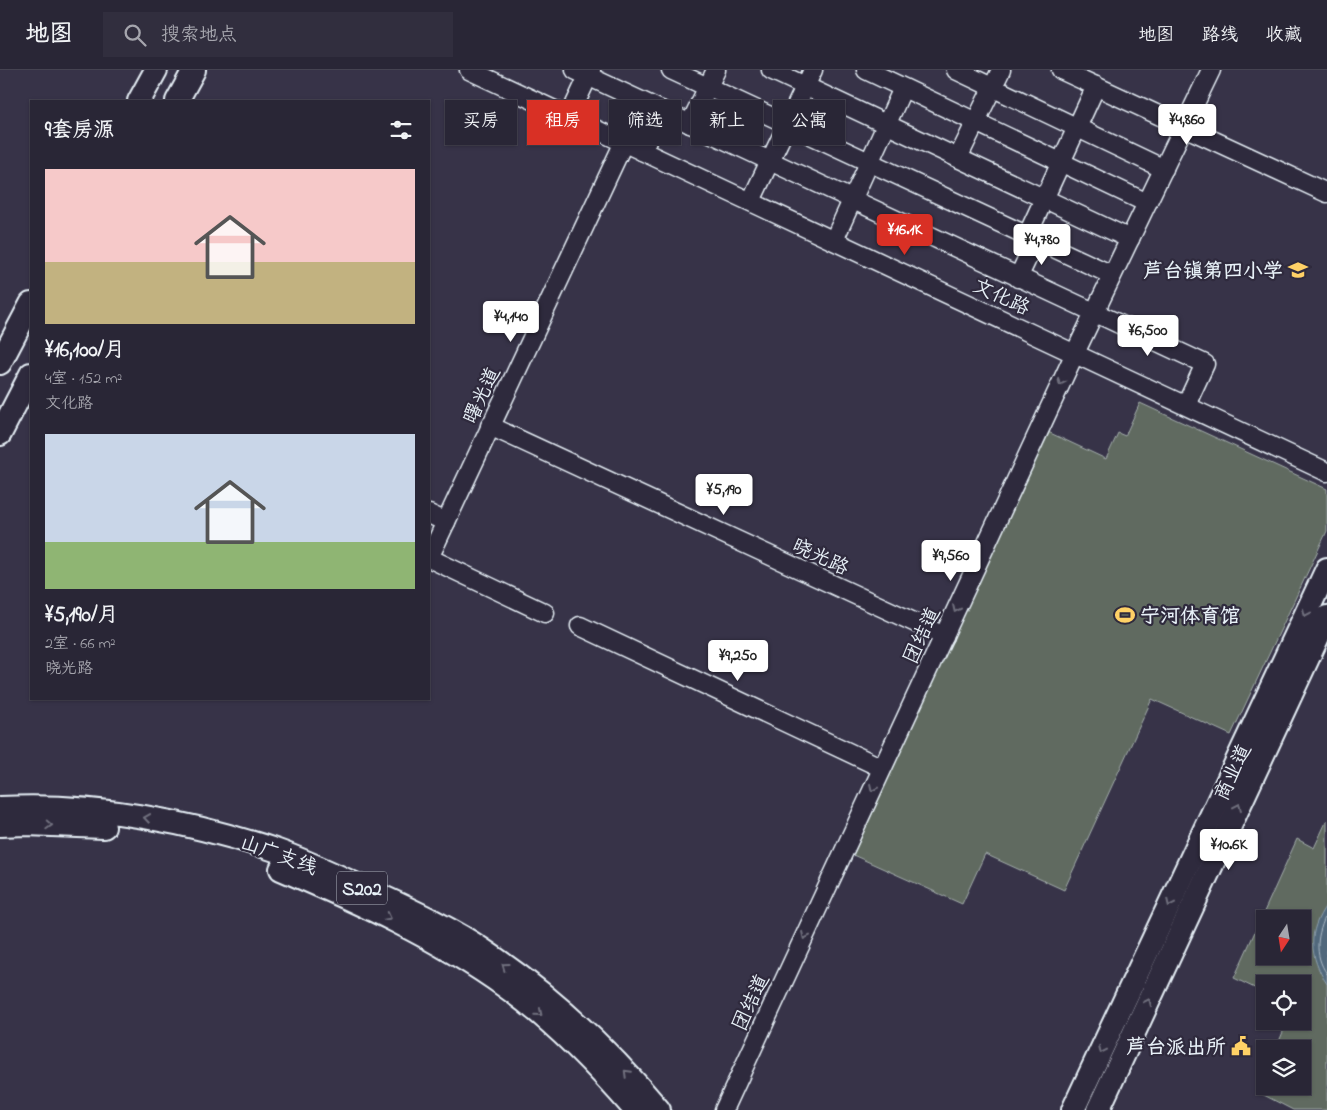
<!DOCTYPE html>
<html lang="zh">
<meta charset="utf-8">
<style>
body{margin:0;font-family:"Indie Flower","LXGW WenKai TC",sans-serif;background:#312e3e;color:#f1f3f6;height:100vh;display:flex;flex-direction:column;font-size:19px;white-space:nowrap}
*{box-sizing:border-box;margin:0}
p{font-size:16px;color:#a5a5ad}
.icon{flex:none;width:28px;height:28px;fill:none;stroke:currentColor;stroke-width:2;stroke-linecap:round;stroke-linejoin:round}
.map{position:relative;flex:1;overflow:hidden}
.details{position:absolute;left:30px;top:30px;width:400px;height:600px;display:flex;flex-direction:column;background:#292636;border-radius:0px;box-shadow:0 1px 4px #0004,0 0 0 1px #454351}
.details>*{flex:none}
.top-card{position:absolute;left:445px;top:30px;width:475px;height:45px;display:flex;gap:10px}
.needle{width:32px;rotate:192deg}
.controls{position:absolute;left:1256px;top:840px;display:grid;gap:10px}
.controls a{display:grid;place-items:center;width:55px;height:55px;border-radius:0px;background:#292636;box-shadow:0 1px 4px #0004,0 0 0 1px #454351;font-size:25px}
.price{position:absolute;translate:-50% -42px;padding:0 11px;border-radius:5px;background:#fff;color:#222;font-size:16px;line-height:32px;filter:drop-shadow(0 1px 2px #0008)}
.price::after{content:'';position:absolute;left:50%;top:30px;width:15px;height:11px;margin-left:-8px;background:inherit;clip-path:polygon(0 0,100% 0,50% 100%)}
.price.current{background:#d93025;color:#fff}
ul{padding:0;list-style:none}
li{display:grid;align-content:center;gap:10px;height:265px;padding:0 15px}
li span{display:grid;place-items:center;height:155px;border-radius:0px;color:#555}
li>.icon{margin-inline-start:auto}
span .icon{width:90px;height:90px;fill:#fffc;stroke-width:1}
li b{font-size:21px}
h2{display:flex;justify-content:space-between;align-items:center;height:60px;padding:0 15px;font-size:21px}
.tag{padding:0 18px;border-radius:0px;background:#292636;box-shadow:0 1px 4px #0004,0 0 0 1px #454351;font-size:18px;line-height:45px}
.tag.current{background:#d93025;color:#fff}
header{display:flex;align-items:center;gap:30px;box-sizing:border-box;height:70px;padding:0 25px;background:#292636;border-bottom:1px solid #454351}
header strong{font-size:24px}
nav{display:flex;gap:28px;margin-inline-start:auto;font-size:18px}
.search{width:350px;height:45px;background:#312e3e;display:flex;align-items:center;gap:12px;box-sizing:border-box;padding:0 18px;border-radius:0px;color:#a5a5ad;font-size:19px}
.map>svg:first-child{display:block}
.green{fill:#606b60;stroke:#a4aeac;fill-rule:evenodd}
.water{fill:#51687c;stroke:#8d9fae}
.lines{fill:none;stroke-linecap:round;stroke-linejoin:round}
.shore{stroke:#acbac6;stroke-width:1}
.minor-casing{stroke:#e8f1f8;stroke-width:21}
.major-casing{stroke:#e8f1f8;stroke-width:26}
.minor{stroke:#2f2a3d;stroke-width:18}
.major{stroke:#2f2a3d;stroke-width:22}
.oneway{stroke:#70707e}
.labels{text-anchor:middle;stroke-width:4.5;stroke-linejoin:round;paint-order:stroke}
.shield{fill:#2f2a3d;stroke:#b0b5c0;stroke-width:1}
.shield-label{font-size:19px;font-weight:bold;fill:#e8f1f8}
.poi-label{font-size:20px;font-weight:bold;fill:#e8f1f8;stroke:#2f2a3d;text-anchor:end}
.street-label{font-size:20px;fill:#e8f1f8;stroke:#2f2a3d}
</style>
<header>
<strong>地图</strong>
<div class="search"><svg class="icon" aria-label="search" viewBox="0 0 24 24"><circle cx="10" cy="10" r="6"/><path d="M15 15l6 6"/></svg>搜索地点</div>
<nav><a>地图</a><a>路线</a><a>收藏</a></nav>
</header>
<div class="map">
<svg width="1327" height="1040" viewBox="0 0 1327 1040">
<rect width="100%" height="100%" fill="#373348"/>
<filter id="ink" filterUnits="userSpaceOnUse"><feTurbulence type="fractalNoise" baseFrequency=".02" numOctaves="2"/><feDisplacementMap in="SourceGraphic" scale="10" xChannelSelector="R" yChannelSelector="G"/><feConvolveMatrix kernelMatrix="1 2 1 2 8 2 1 2 1" color-interpolation-filters="sRGB"/></filter>
<g filter="url(#ink)">
<!-- green -->
<g class="green">
<polygon points="1140,333 1327,419 1327,461 1231,665 1152,629 1064,820 985,784 962,834 853,785 1048,362 1106,389 1118,363 1125,366"/>
<path d="M1327 750V1040H1293L1258 1022 1265 1006V1016H1302V979H1276L1287 952 1285 951H1302V914H1265V923L1234 908 1297 769 1314 778ZM1265 849H1302V886H1265Z"/>
</g>
<!-- water -->
<path class="water" d="M1327 834V914C1309 886 1307 862 1327 834Z"/>
<g class="lines">
<!-- shore -->
<path class="shore" d="M1327 843C1317 864 1313 884 1327 904"/>
<defs>
<g id="minor">
<polyline points="469,0 1327,402"/>
<polyline points="575,0 1205,294 1186,335"/>
<polyline points="671,0 1112,205"/>
<polyline points="771,0 1130,169"/>
<polyline points="866,0 1147,133"/>
<polyline points="956,0 1164,99"/>
<polyline points="1061,0 1327,123"/>
<polyline points="569,47 591,0"/>
<polyline points="690,54 716,0"/>
<polyline points="642,81 661,40"/>
<polyline points="958,88 1001,0"/>
<polyline points="751,131 813,0"/>
<polyline points="1027,166 1096,16"/>
<polyline points="834,170 903,18"/>
<polyline points="1018,208 1036,170"/>
<polyline points="490,356 944,566"/>
<polyline points="429,444 446,452"/>
<polyline points="545,543 429,488 624,72"/>
<polyline points="580,556 882,698"/>
<polyline points="724,1040 1075,283 1211,0"/>
</g>
<g id="major">
<polyline points="139,31 156,0"/>
<polyline points="177,31 194,0"/>
<polyline points="0,293 31,234"/>
<polyline points="0,364 31,304"/>
<path d="M0 738C92 733 188 751 275 780 312 793 348 811 383 827 417 843 452 859 483 880 549 924 608 979 659 1040"/>
<polyline points="0,755 26,754 104,757"/>
<path d="M281 799C358 832 437 867 506 917 554 951 596 995 635 1040"/>
<polyline points="1073,1040 1327,499"/>
<polyline points="1098,1040 1327,547"/>
</g>
</defs>
<!-- minor casing -->
<use href="#minor" class="minor-casing"/>
<!-- major casing -->
<use href="#major" class="major-casing"/>
<!-- minor -->
<use href="#minor" class="minor"/>
<!-- major -->
<use href="#major" class="major"/>
</g>
<!-- one-way arrows -->
<defs><path id="oneway-chevron" d="M-2-3.5L2.5 0L-2 3.5" fill="none" stroke-width="1.6" stroke-linecap="round" stroke-linejoin="round" transform="scale(1.25)"/></defs>
<g class="oneway">
<use href="#oneway-chevron" transform="translate(1061 312) rotate(115)"/>
<use href="#oneway-chevron" transform="translate(956 539) rotate(115)"/>
<use href="#oneway-chevron" transform="translate(1306 543) rotate(115)"/>
<use href="#oneway-chevron" transform="translate(873 718) rotate(115)"/>
<use href="#oneway-chevron" transform="translate(1238 737) rotate(-65)"/>
<use href="#oneway-chevron" transform="translate(147 748) rotate(-172)"/>
<use href="#oneway-chevron" transform="translate(49 755) rotate(3)"/>
<use href="#oneway-chevron" transform="translate(1170 833) rotate(115)"/>
<use href="#oneway-chevron" transform="translate(388 847) rotate(27)"/>
<use href="#oneway-chevron" transform="translate(805 866) rotate(115)"/>
<use href="#oneway-chevron" transform="translate(505 896) rotate(-144)"/>
<use href="#oneway-chevron" transform="translate(1148 932) rotate(-65)"/>
<use href="#oneway-chevron" transform="translate(539 943) rotate(40)"/>
<use href="#oneway-chevron" transform="translate(1102 980) rotate(115)"/>
<use href="#oneway-chevron" transform="translate(627 1003) rotate(-135)"/>
</g>
</g>
<!-- icons -->
<defs>
<symbol id="school-bare" viewBox="-9 -9 18 18"><path d="M0-5L7-2L0 1L-7-2ZM-4 1L0 2.5L4 1V4Q0 6-4 4Z" fill="#ffd166" stroke="#2f2a3d" stroke-width="2.5" paint-order="stroke"/></symbol>
<symbol id="stadium-bare" viewBox="-9 -9 18 18"><path d="M0-5a6.5 5 0 1 0 0 10a6.5 5 0 1 0 0-10ZM-3.5-1.8h7v3.6h-7Z" fill="#ffd166" stroke="#2f2a3d" stroke-width="2.5" paint-order="stroke"/></symbol>
<symbol id="civic-bare" viewBox="-9 -9 18 18"><path d="M-.6-6.5H3V-4.5H.6V-3L4-1V1h2V6H-6V1h2V-1L-.6-3ZM-1.2 2.5V6h2.4V2.5Z" fill="#ffd166" stroke="#2f2a3d" stroke-width="2.5" paint-order="stroke"/></symbol>
</defs>
<g fill-rule="evenodd">
<use href="#school-bare" x="1284" y="186" width="28" height="28"/>
<use href="#stadium-bare" x="1111" y="531" width="28" height="28"/>
<use href="#civic-bare" x="1227" y="962" width="28" height="28"/>
</g>
<g class="labels">
<!-- shield labels -->
<rect class="shield" x="337" y="801.5" width="50" height="33" rx="4"/>
<g class="shield-label">
<text x="362" y="825">S202</text>
</g>
<!-- poi labels -->
<g class="poi-label">
<text x="1283" y="207">芦台镇第四小学</text>
<text x="1140" y="552" text-anchor="start">宁河体育馆</text>
<text x="1226" y="983">芦台派出所</text>
</g>
<!-- street labels -->
<g class="street-label">
<text transform="translate(1002 226) rotate(25)" y="7">文化路</text>
<text transform="translate(481 325) rotate(-65)" y="7">曙光道</text>
<text transform="translate(821 486) rotate(25)" y="7">晓光路</text>
<text transform="translate(921 565) rotate(-65)" y="7">团结道</text>
<text transform="translate(1232 702) rotate(-65)" y="7">商业道</text>
<text transform="translate(279 784) rotate(20)" y="7">山广支线</text>
<text transform="translate(750 932) rotate(-65)" y="7">团结道</text>
</g>
</g>
</svg>
<div class="controls">
<a><svg class="needle" viewBox="-14 -14 28 28"><path d="M0-13l5 13h-10z" fill="#e53935"/><path d="M0 13l5-13h-10z" fill="#a5a5ad"/></svg></a>
<a><svg class="icon" aria-label="locate" viewBox="0 0 24 24"><circle cx="12" cy="12" r="6"/><path d="M12 2v4M12 18v4M2 12h4M18 12h4"/></svg></a>
<a><svg class="icon" aria-label="layers" viewBox="0 0 24 24"><path d="M12 4l9 5-9 5-9-5zM3 14l9 5 9-5"/></svg></a>
</div>
<b class="price" style="left:1187px;top:76px">¥4,860</b>
<b class="price current" style="left:905px;top:186px">¥16.1K</b>
<b class="price" style="left:1042px;top:196px">¥4,780</b>
<b class="price" style="left:511px;top:273px">¥4,140</b>
<b class="price" style="left:1148px;top:287px">¥6,500</b>
<b class="price" style="left:724px;top:446px">¥5,190</b>
<b class="price" style="left:951px;top:512px">¥9,560</b>
<b class="price" style="left:738px;top:612px">¥9,250</b>
<b class="price" style="left:1229px;top:801px">¥10.6K</b>
<div class="top-card">
<a class="tag">买房</a>
<a class="tag current">租房</a>
<a class="tag">筛选</a>
<a class="tag">新上</a>
<a class="tag">公寓</a>
</div>
<section class="details">
<h2>9套房源<svg class="icon" aria-label="filters" viewBox="0 0 24 24"><path d="M4 7h16M4 17h16"/><circle cx="9" cy="7" r="2"/><circle cx="15" cy="17" r="2"/></svg></h2>
<ul>
<li><span style="background:linear-gradient(#f6c9c9 60%,#c2b280 0)"><svg class="icon" aria-label="home" viewBox="0 0 24 24"><path d="M3 11l9-7 9 7M6 9v11h12V9"/></svg></span><div><b>¥16,100/月</b><p>4室 · 152 m²</p><p>文化路</p></div></li>
<li><span style="background:linear-gradient(#c9d6e8 70%,#8fb573 0)"><svg class="icon" aria-label="home" viewBox="0 0 24 24"><path d="M3 11l9-7 9 7M6 9v11h12V9"/></svg></span><div><b>¥5,190/月</b><p>2室 · 66 m²</p><p>晓光路</p></div></li>
</ul>
</section>
</div>
